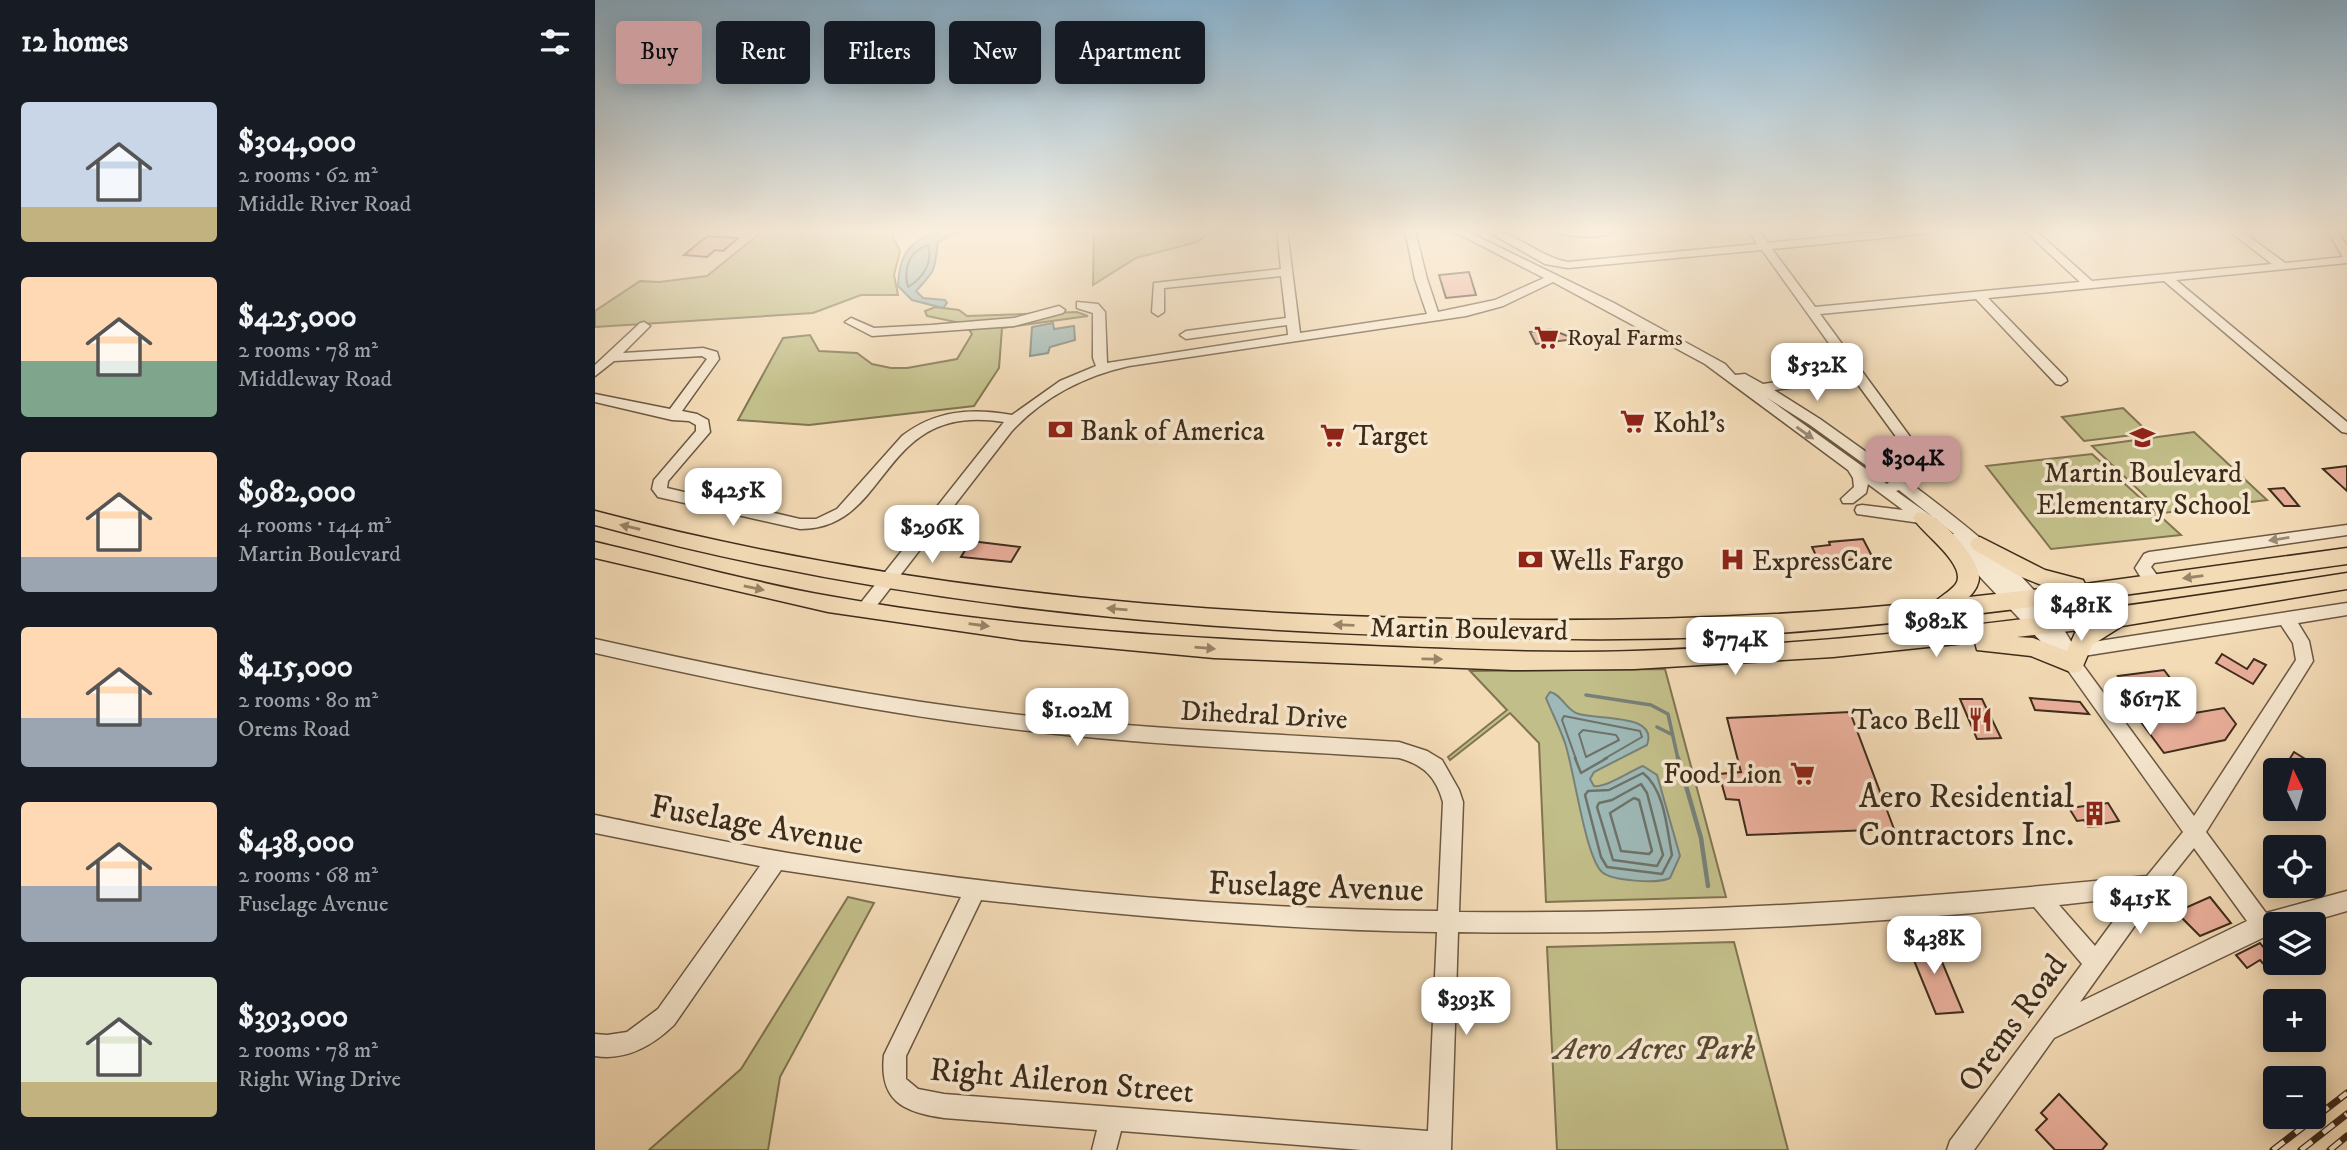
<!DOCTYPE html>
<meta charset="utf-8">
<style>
body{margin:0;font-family:"IM FELL DW Pica",serif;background:#20242c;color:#f1f3f6;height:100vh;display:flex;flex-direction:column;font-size:26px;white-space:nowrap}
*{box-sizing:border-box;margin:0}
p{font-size:23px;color:#9ea1a6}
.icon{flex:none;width:38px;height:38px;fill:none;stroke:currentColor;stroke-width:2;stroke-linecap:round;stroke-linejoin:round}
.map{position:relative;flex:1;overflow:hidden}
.sheet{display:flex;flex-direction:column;background:#171b24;width:595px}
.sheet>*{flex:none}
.guide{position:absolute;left:21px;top:21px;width:665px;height:63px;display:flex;gap:14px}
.needle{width:46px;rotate:355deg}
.buttons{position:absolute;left:1668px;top:758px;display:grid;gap:14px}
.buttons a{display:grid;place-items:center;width:63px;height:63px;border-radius:7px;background:#171b24;box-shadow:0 4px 18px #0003;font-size:35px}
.price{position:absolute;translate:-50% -60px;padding:0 16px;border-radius:14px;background:#fff;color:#222;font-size:23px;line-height:46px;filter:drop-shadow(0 2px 4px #0008)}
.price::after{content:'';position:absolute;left:50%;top:42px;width:21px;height:16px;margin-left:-10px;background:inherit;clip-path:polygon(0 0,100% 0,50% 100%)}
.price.active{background:#c59692;color:#111}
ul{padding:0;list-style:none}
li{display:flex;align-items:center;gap:21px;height:175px;padding:0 21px}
li span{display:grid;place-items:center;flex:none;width:196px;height:140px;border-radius:7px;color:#555}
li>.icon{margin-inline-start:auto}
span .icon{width:84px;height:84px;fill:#fffc;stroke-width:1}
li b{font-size:30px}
h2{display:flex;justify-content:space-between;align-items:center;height:84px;padding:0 21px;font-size:30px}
.chip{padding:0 24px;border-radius:7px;background:#171b24;box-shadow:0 4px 18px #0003;font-size:24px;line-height:63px}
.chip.active{background:#c59692;color:#111}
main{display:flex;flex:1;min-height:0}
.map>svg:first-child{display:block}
.green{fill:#c2be89;stroke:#807552;stroke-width:2}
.water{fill:#9eb9b7;stroke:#788179;stroke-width:2}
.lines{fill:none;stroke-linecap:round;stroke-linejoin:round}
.shore-far1{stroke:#6e7269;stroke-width:2}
.shore{stroke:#6e7269;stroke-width:2.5}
.stream-far1{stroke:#788179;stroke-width:3.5}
.stream{stroke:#788179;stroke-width:4.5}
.building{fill:#ebb09c;stroke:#3e2c1b;stroke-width:2}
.minor-casing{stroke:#6b5842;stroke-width:3}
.major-casing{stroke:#3e2c1b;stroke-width:3}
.minor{fill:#f7e8d0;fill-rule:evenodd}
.major{fill:#f3dbb6;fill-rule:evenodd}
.rail-casing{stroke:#3e2c1b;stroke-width:7}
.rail{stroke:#f7e8d0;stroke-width:4.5;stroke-dasharray:14;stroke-linecap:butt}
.oneway{fill:#9a8a76}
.oneway2{fill:#988468}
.labels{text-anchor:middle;stroke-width:7;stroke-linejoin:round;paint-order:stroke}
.far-poi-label{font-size:23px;fill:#3e2c1b;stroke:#f7e8d0;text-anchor:start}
.poi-label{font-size:28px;fill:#3e2c1b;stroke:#f7e8d0;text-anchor:start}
.street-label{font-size:28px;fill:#3e2c1b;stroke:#f7e8d0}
.near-poi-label{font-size:33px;fill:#3e2c1b;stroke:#f7e8d0;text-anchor:end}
.near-street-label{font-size:33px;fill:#3e2c1b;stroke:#f7e8d0}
.near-park-label{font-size:33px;font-style:italic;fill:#584931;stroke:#f7e8d0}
</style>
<main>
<section class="sheet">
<h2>12 homes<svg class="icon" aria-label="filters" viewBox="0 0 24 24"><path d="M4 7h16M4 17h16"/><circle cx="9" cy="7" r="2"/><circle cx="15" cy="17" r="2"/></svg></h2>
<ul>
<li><span style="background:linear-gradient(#c9d6e8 75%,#c2b280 0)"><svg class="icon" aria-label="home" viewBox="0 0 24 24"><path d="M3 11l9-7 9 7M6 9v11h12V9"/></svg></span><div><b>$304,000</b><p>2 rooms · 62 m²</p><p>Middle River Road</p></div></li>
<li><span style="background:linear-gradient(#ffd9b3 60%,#7fa58c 0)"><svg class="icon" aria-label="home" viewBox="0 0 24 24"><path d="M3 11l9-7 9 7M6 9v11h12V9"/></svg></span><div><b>$425,000</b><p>2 rooms · 78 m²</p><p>Middleway Road</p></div></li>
<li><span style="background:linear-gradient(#ffd9b3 75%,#9aa5b1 0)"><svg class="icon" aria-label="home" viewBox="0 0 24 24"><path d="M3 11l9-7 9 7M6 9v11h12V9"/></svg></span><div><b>$982,000</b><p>4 rooms · 144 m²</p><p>Martin Boulevard</p></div></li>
<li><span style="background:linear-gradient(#ffd9b3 65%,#9aa5b1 0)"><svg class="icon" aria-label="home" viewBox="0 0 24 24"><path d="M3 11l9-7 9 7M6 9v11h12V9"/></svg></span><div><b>$415,000</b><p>2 rooms · 80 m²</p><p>Orems Road</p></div></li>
<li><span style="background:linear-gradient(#ffd9b3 60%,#9aa5b1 0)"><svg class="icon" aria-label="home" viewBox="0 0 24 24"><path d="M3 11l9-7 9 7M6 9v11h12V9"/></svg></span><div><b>$438,000</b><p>2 rooms · 68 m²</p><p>Fuselage Avenue</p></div></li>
<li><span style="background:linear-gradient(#dfe7d0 75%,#c2b280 0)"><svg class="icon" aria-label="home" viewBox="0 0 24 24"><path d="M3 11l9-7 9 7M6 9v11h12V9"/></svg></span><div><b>$393,000</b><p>2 rooms · 78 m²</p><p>Right Wing Drive</p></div></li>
</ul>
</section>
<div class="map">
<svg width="1752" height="1150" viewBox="0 0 1752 1150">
<rect width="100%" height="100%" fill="#f3dbb6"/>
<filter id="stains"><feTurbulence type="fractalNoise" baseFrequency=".00286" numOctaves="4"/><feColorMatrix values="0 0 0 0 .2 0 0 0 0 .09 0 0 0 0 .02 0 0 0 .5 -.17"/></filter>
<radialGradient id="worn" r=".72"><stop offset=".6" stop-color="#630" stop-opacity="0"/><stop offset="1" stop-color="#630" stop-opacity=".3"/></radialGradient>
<!-- green -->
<g class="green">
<polygon points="169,230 297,230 297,235 305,251 299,275 303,295 266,295 218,313 0,327 0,311 45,281 64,282 112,276"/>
<polygon points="499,230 618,230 602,242 541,258 498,285"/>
<polygon points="340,307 364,310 372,316 482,312 493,316 407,328 404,368 379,406 214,425 143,420 188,338 215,335 224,351 262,353 277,364 296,368 312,368 362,359 377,334 370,324 332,316 330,311"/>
<polygon points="1528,408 1554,433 1489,441 1467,417"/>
<polygon points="1599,432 1672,500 1568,513 1497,446"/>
<polygon points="1497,454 1586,535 1456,549 1391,466"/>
<polygon points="1070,669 1131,897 951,902 944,743 915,713 855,760 853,757 912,710 875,671"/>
<polygon points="253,897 279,903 185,1077 173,1150 54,1150 146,1069"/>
<polygon points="1139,942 1193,1150 962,1150 952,947"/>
</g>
<!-- water -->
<g class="water">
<path d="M336 230H375L360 233 343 242C339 271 342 268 321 291L328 298 350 300 352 303 348 308 317 300 303 286C304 261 310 244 335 235Z"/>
<polygon points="458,323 459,329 479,326 480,340 455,347 453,353 435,356 437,327"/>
<path d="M955 692C966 694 970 708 981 713 1000 721 1064 712 1052 745L999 772 995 779 999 786C1011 788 1035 771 1048 766L1062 775 1085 856 1075 878C1063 884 1017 881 1007 872 990 856 979 769 970 743 965 728 957 713 951 698Z"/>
</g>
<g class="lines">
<!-- shore-far1 -->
<g class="shore-far1">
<path d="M333 245C338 263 328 278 313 287 308 269 314 251 333 245Z"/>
<polygon points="988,730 1021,735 1024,740 991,757 984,734"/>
<polyline points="981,759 967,720 969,716 1045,731 1047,737 1009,759"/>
</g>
<!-- shore -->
<g class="shore">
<polyline points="980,758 986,773 1012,758"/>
<path d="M1048 773C1070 790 1072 830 1077 855L1067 874 1012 867 1006 857 990 795 993 791 1014 790Z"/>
<polygon points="1046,784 1052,793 1068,855 1062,866 1018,860 1002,807 1004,803 1017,800"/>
<polygon points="1039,798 1044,800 1057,851 1054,854 1026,851 1015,813"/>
</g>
<!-- stream-far1 -->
<g class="stream-far1">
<polyline points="991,695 1056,705 1073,714 1083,759"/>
<polyline points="1062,727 1076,734"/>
</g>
<!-- stream -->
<polyline class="stream" points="1083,758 1106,838 1113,886"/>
</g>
<!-- building -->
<g class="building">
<polygon points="112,236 125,237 143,238 128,251 120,250 112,257 89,255"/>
<polygon points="874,272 881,295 851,298 844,275"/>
<polygon points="955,329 980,339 941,344 935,332"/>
<polygon points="1752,466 1752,491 1728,469"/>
<polygon points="1689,488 1704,506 1689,506 1674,489"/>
<polygon points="1268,539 1278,558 1224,562 1217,547 1235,545 1234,542"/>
<polygon points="376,541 425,547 416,562 366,557"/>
<polygon points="1627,654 1652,669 1659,659 1671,665 1658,684 1621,663"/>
<polygon points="1569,670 1582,687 1535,692 1523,676"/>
<polygon points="1435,698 1485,702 1494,714 1440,710"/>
<polygon points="1365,699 1387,699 1406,738 1382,739"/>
<polygon points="1629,708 1641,724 1630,740 1569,753 1546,722"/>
<polygon points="1255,712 1299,829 1152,835 1144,800 1131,799 1124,774 1146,772 1132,718"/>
<polygon points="1699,752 1728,770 1703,770 1692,763"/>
<polygon points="1513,803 1524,821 1506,824 1507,826 1493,827 1489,820 1482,821 1474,808"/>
<polygon points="1615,897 1636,923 1605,936 1581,912"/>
<polygon points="1337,938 1368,1012 1341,1014 1311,941"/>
<polygon points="1665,943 1681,963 1672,968 1665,960 1652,968 1641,955"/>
<polygon points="1464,1094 1512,1144 1507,1150 1460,1150 1441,1130 1452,1119 1446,1113"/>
</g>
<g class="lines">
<defs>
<g id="minor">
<path d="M682 230H692L705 333 832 314 820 279 810 230H820L832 279 843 312 900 300 949 278 856 230H869L1019 303 1130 364 1140 375 1150 374 1168 384 1254 371 1167 250 973 268 950 264 890 230C920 230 943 257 973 262L1162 244 1153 230H1163L1173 243 1303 230H1342L1337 233 1177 249 1220 307 1485 282 1429 230H1440L1497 281 1677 264 1633 230H1645L1690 263 1748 257 1732 230H1742L1752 246V263L1581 280 1752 422V433L1747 432 1569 281 1393 298 1471 378 1472 381 1466 385 1461 384 1381 299 1225 314 1335 464 1331 474 1315 483C1375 528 1441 578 1478 645L1752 603V615L1703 623 1714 641 1718 661 1611 832 1671 913 1752 891V911L1707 924H1680V932L1459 1038 1379 1150H1352L1355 1141 1487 964 1439 907C1248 927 1056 935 863 932L856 1150H767L526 1131 521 1150H497L502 1130 349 1118C308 1112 284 1101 289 1055L366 897 186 870 79 1025C57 1046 31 1061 0 1056V1034L12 1035 32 1032 63 1009 165 866 0 833V815C64 828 128 842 193 853 408 888 626 909 843 911L848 802C841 777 829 765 804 758 684 750 564 746 444 732 294 716 147 686 0 653V639C147 672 294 701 444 717 564 730 684 734 804 742L832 751 847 760 864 790 868 802 864 912C1096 915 1321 899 1552 876L1588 832 1472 669 1353 543 1350 539 1353 535 1359 534 1304 490 1301 491 1342 520 1345 524 1342 528 1337 529 1325 523 1262 514 1260 510 1262 506 1267 505 1308 510 1273 484 1271 493 1258 503H1248L1246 499 1259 487 1258 478 1253 470 1110 364 958 282 908 306 871 316 534 366C489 376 447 398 416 432L276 613H264L262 609 264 605 409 422C282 401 298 529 205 529L63 497 57 489 59 480 101 431V425L94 421 77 420 0 402V394L75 409 112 359 107 356 19 361 0 376V365L45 323 49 322 55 326 28 353 108 348 122 352 124 359 87 411 102 414 113 420 115 432 73 481 72 488 205 519H221L242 509 307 436C341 410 376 408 417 415L465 381 501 366 498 358V313L482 308V302L503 304 510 312 512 363 693 335 692 325 591 339 585 335 591 331 691 318 686 276 569 288V312L563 316 557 312 559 283 686 269ZM1259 379 1321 464 1320 468 1305 476 1225 419 1179 390ZM1171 397 1215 425 1294 482 1292 484ZM1686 625 1698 643 1701 660 1599 816 1482 657ZM1599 848 1652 921 1485 1002 1564 892ZM1536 897 1500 946 1464 905ZM386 900C538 916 690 930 842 932L833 1131 349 1094 323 1089 311 1079V1056Z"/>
<path d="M960 230H1023C1009 239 974 239 960 230Z"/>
<polygon points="464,306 470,310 468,313 419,326 277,336 250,322 256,318 279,328 336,325 419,318"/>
<path d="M1752 525V535L1559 563 1556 567 1567 582 1565 586C1552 590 1546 578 1540 568L1549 554 1554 552Z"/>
</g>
<g id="major">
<path d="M0 511C264 581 540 611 813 618 990 623 1165 620 1341 601 1347 595 1359 589 1362 582 1370 563 1327 533 1318 518L1321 513C1340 507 1384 558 1384 577 1384 585 1379 592 1374 597L1454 588 1424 576 1378 549 1375 544 1378 539 1385 537 1450 570 1488 580 1490 584 1752 548V564C1559 591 1365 620 1171 634 1056 642 940 639 825 636 548 628 268 598 0 525Z"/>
<path d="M0 542C78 560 155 582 234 596 405 627 581 638 754 645 849 649 943 654 1038 651 1278 643 1516 610 1752 573V589L1527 626 1497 645 1486 671 1478 673 1436 656 1382 650 1380 642 1238 657 1039 669 917 670 619 658 426 640 233 612 0 558ZM1485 630 1480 633 1472 651 1438 638 1422 637Z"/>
</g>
</defs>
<!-- minor casing -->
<use href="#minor" class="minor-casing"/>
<!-- major casing -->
<use href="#major" class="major-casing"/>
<!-- minor -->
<use href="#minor" class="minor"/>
<!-- major -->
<use href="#major" class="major"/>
<defs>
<g id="rail">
<polyline points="1678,1150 1752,1093"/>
<polyline points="1706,1150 1752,1114"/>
<polyline points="1735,1150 1752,1136"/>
</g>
</defs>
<!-- rail casing -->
<use href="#rail" class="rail-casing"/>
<!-- rail -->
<use href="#rail" class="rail"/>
</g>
<!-- one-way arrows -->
<defs><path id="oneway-solid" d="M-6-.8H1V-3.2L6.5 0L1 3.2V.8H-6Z" transform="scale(1.75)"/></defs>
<g class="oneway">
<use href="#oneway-solid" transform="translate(1210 433) rotate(35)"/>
<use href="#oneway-solid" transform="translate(1684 539) rotate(171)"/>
</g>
<g class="oneway2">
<use href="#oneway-solid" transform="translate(35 527) rotate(-167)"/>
<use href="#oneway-solid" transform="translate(1598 577) rotate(172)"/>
<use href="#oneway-solid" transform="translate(159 588) rotate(12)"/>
<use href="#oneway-solid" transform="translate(522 609) rotate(-175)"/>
<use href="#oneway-solid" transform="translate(384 625) rotate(8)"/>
<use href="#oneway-solid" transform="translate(749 625) rotate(-178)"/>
<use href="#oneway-solid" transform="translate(610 648) rotate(5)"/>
<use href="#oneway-solid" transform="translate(837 659) rotate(1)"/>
</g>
<!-- sky -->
<linearGradient id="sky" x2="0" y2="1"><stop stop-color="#8ab6d4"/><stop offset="0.59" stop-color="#faefde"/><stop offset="1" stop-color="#faefde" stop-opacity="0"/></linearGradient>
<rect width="1752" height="391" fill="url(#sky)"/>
<!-- icons -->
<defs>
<symbol id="supermarket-bare" viewBox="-9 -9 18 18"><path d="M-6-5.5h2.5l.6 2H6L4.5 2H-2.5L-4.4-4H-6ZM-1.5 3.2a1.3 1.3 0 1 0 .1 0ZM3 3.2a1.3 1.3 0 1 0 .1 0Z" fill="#8f2418" stroke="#f7e8d0" stroke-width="2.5" paint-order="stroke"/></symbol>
<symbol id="bank-bare" viewBox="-9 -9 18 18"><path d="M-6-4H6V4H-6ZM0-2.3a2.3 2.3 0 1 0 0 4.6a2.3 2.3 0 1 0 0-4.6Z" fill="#8f2418" stroke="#f7e8d0" stroke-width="2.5" paint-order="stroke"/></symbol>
<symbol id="school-bare" viewBox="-9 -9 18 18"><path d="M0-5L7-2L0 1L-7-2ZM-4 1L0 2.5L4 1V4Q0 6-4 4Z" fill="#8f2418" stroke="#f7e8d0" stroke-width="2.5" paint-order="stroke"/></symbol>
<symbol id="hospital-bare" viewBox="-9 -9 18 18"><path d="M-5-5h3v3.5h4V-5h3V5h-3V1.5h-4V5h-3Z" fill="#8f2418" stroke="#f7e8d0" stroke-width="2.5" paint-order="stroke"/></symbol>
<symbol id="restaurant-bare" viewBox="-9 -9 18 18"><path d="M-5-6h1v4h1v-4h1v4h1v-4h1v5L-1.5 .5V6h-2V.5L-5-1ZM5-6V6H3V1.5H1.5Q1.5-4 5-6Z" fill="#8f2418" stroke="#f7e8d0" stroke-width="2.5" paint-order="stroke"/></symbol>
<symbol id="building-bare" viewBox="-9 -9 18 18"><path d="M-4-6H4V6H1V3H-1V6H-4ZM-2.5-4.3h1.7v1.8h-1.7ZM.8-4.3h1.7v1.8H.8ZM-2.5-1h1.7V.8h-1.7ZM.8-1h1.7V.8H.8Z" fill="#8f2418" stroke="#f7e8d0" stroke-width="2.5" paint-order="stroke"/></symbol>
</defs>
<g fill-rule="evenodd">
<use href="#supermarket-bare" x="934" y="320" width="35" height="35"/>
<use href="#supermarket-bare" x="1020" y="404" width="35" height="35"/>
<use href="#bank-bare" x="448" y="412" width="35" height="35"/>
<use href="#supermarket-bare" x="720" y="418" width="35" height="35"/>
<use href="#school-bare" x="1530" y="420" width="35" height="35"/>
<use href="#bank-bare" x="918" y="542" width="35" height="35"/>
<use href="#hospital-bare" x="1120" y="542" width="35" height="35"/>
<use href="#restaurant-bare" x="1368" y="702" width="35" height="35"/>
<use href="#supermarket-bare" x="1190" y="756" width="35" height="35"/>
<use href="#building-bare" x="1482" y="796" width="35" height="35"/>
</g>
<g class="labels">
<!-- far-poi labels -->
<g class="far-poi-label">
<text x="972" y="345">Royal Farms</text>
</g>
<!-- poi labels -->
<g class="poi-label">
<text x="1058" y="432">Kohl's</text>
<text x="485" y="440">Bank of America</text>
<text x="758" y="445">Target</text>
<text x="1548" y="482" text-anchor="middle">Martin Boulevard<tspan x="1548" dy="32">Elementary School</tspan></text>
<text x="955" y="570">Wells Fargo</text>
<text x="1157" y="570">ExpressCare</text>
<text x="1365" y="729" text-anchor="end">Taco Bell</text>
<text x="1187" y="783" text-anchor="end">Food Lion</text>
</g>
<!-- street labels -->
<g class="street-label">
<text transform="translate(874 628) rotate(1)" y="10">Martin Boulevard</text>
<text transform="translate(669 714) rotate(3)" y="10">Dihedral Drive</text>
</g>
<!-- near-poi labels -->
<g class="near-poi-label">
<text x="1479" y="807">Aero Residential<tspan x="1479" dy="38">Contractors Inc.</tspan></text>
</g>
<!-- near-street labels -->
<g class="near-street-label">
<text transform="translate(162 823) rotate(10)" y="12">Fuselage Avenue</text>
<text transform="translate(721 885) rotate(2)" y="12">Fuselage Avenue</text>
<text transform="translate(1416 1022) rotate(-54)" y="12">Orems Road</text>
<text transform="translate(467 1079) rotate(5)" y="12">Right Aileron Street</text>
</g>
<!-- near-park labels -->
<g class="near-park-label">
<text x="1060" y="1059">Aero Acres Park</text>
</g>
</g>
<rect width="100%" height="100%" filter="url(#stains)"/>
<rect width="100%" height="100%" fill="url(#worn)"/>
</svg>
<div class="buttons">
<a><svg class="needle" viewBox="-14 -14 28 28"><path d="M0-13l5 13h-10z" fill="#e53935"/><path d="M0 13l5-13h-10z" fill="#9ea1a6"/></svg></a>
<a><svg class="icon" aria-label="locate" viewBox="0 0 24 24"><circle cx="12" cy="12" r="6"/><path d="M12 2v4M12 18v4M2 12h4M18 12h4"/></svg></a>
<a><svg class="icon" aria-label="layers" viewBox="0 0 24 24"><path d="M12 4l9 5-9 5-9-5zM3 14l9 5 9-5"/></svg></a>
<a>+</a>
<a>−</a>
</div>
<b class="price" style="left:1222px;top:403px">$532K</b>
<b class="price active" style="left:1318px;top:496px">$304K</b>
<b class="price" style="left:138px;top:528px">$425K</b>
<b class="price" style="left:337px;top:565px">$296K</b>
<b class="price" style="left:1486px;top:643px">$481K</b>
<b class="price" style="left:1341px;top:659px">$982K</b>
<b class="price" style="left:1140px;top:677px">$774K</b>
<b class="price" style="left:1555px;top:737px">$617K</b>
<b class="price" style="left:482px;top:748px">$1.02M</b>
<b class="price" style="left:1545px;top:936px">$415K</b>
<b class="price" style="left:1339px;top:976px">$438K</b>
<b class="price" style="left:871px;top:1037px">$393K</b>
<div class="guide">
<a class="chip active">Buy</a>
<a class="chip">Rent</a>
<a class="chip">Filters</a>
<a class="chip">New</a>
<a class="chip">Apartment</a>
</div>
</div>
</main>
